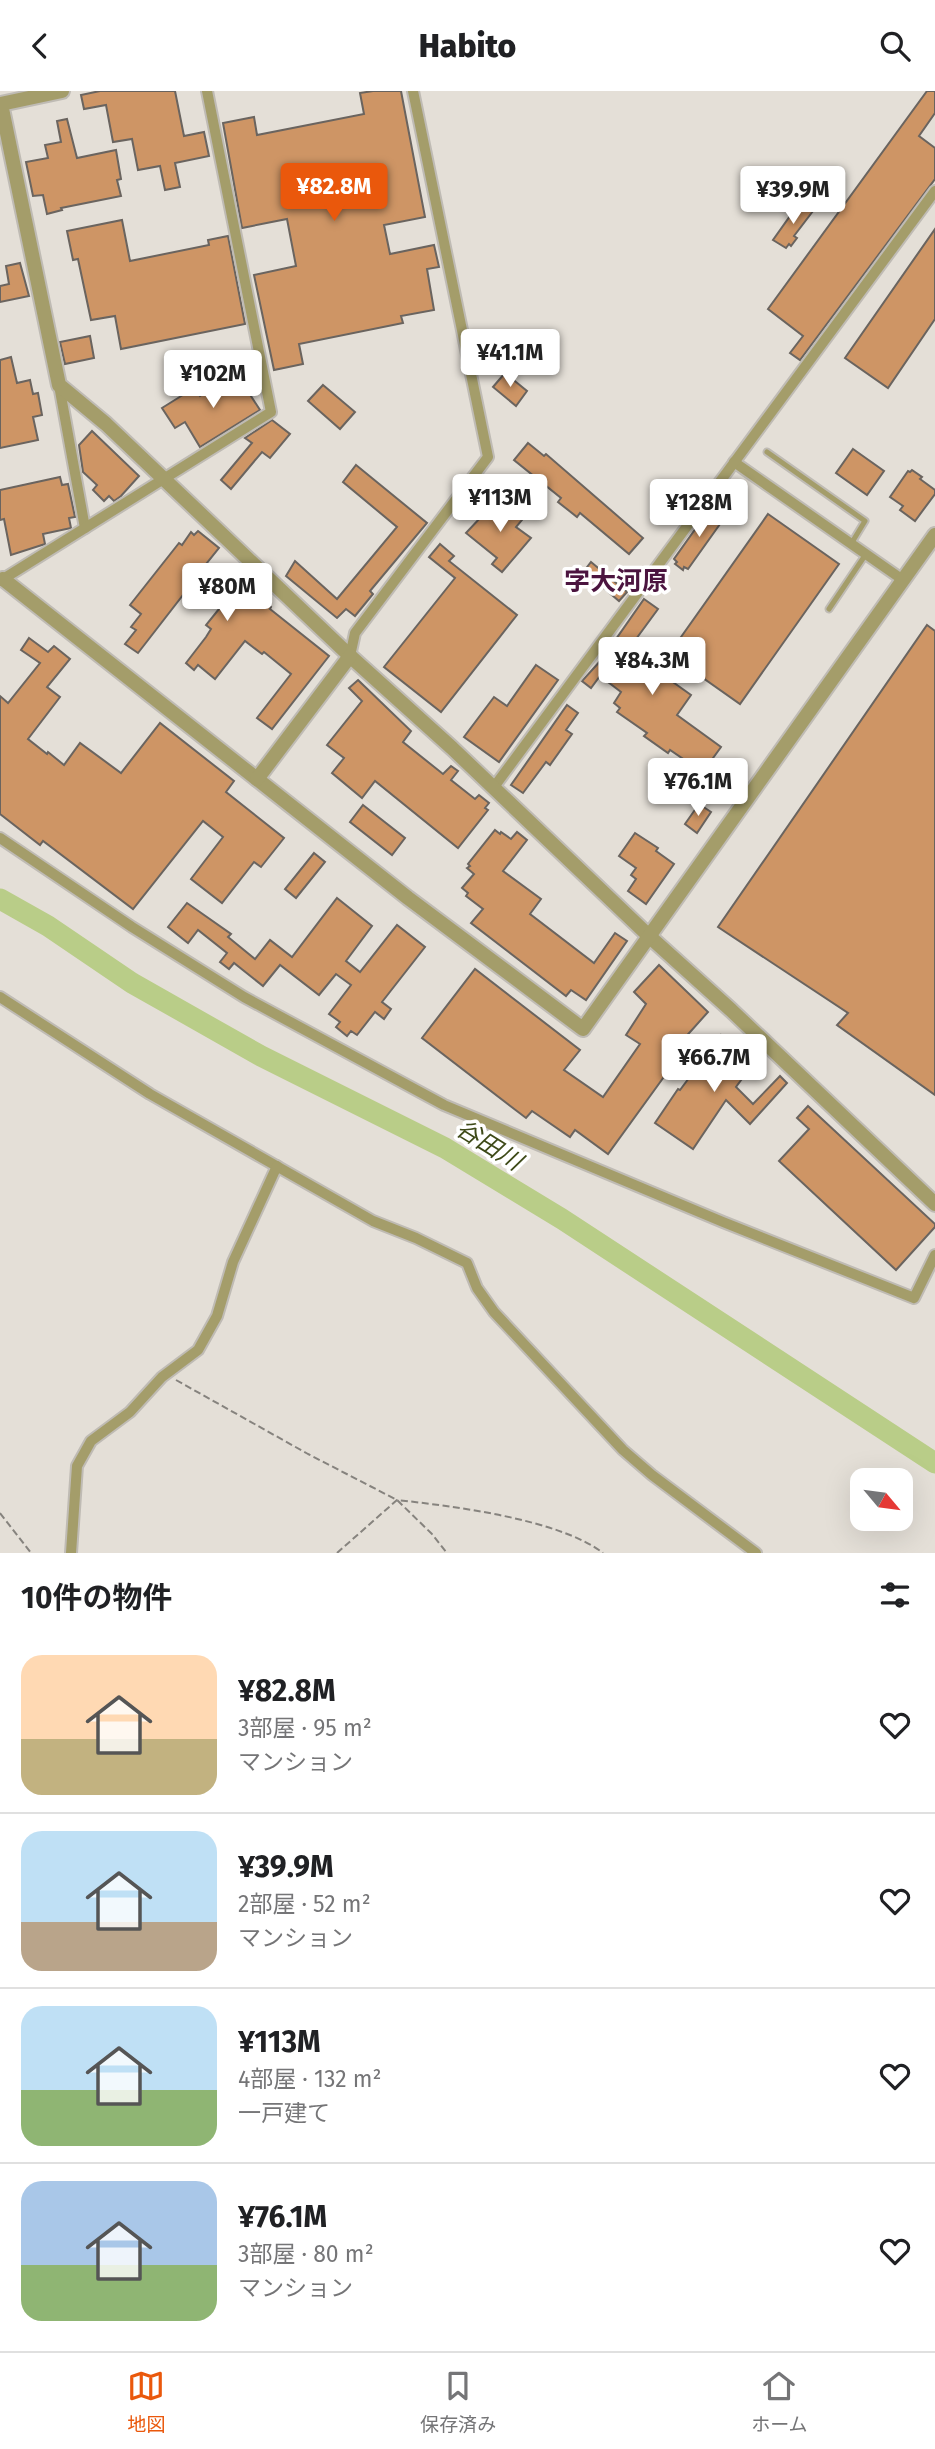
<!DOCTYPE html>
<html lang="ja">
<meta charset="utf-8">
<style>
body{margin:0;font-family:"Fira Sans","Noto Sans JP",sans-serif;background:#f6f6f6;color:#202124;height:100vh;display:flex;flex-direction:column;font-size:26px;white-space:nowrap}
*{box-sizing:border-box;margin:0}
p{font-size:23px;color:#757577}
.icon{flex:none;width:38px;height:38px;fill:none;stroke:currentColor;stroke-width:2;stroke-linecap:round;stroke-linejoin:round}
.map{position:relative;height:1462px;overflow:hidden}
.drawer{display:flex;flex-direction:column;background:#fff;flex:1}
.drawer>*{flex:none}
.needle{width:46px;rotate:119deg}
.controls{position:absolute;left:850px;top:1377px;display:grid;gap:14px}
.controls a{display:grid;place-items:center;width:63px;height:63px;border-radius:14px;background:#fff;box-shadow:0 7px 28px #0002;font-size:35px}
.price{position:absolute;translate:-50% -60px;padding:0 16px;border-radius:7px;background:#fff;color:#222;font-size:23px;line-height:46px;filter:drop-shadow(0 2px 4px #0008)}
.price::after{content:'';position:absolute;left:50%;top:42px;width:21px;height:16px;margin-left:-10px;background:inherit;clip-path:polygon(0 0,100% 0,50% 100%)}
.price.on{background:#ea580c;color:#fff}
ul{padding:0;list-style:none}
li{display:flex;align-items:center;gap:21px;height:175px;padding:0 21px}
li+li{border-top:2px solid #e0e0e0}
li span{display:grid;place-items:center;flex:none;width:196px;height:140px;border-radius:21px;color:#555}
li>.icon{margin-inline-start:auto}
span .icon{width:84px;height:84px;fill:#fffc;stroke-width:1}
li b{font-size:30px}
h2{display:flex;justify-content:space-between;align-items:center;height:84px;padding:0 21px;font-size:30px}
header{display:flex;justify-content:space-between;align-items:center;height:91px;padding:0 21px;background:#fff;font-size:32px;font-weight:800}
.dock{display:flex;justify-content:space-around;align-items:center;height:98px;border-top:2px solid #e0e0e0;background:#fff;font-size:19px;color:#757577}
.dock a{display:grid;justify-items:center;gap:4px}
.dock .on{color:#ea580c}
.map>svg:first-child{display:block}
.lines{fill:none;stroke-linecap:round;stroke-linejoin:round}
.river{stroke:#b9cd88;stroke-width:21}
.building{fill:#ce9565;stroke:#6a645f;stroke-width:2}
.service-casing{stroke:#bfbbb4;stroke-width:9}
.minor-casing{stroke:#bfbbb4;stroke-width:14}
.tertiary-casing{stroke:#bfbbb4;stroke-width:18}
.path{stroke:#86837e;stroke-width:2;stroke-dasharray:7 3.5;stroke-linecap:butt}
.service{stroke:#a49d6a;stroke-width:5}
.minor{stroke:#a49d6a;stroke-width:10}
.tertiary{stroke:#a49d6a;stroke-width:14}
.labels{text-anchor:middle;stroke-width:7;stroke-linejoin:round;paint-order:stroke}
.water-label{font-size:24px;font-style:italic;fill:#3e4a18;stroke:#fff}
.quarter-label{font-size:26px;font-weight:bold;fill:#4b143f;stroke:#fff}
</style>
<header><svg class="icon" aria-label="back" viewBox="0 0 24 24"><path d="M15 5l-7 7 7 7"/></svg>Habito<svg class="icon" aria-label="search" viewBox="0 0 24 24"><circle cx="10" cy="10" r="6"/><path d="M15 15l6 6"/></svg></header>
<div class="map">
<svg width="935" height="1462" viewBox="0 0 935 1462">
<rect width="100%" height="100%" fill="#e4dfd7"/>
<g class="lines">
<!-- river -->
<polyline class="river" points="0,808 48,835 132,892 261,965 445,1057 562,1128 935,1372"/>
</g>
<!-- building -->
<g class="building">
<polygon points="100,0 175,0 184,45 204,41 209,65 175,72 180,96 165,99 160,75 138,79 132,48 113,51 106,14 84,18 81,4"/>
<polygon points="373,0 401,0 425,126 384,134 390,163 434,154 439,176 427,178 434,219 401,225 403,232 299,253 303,273 274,279 254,184 296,175 287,128 242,137 223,32 254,26 257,44 364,23 360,2"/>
<polygon points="927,0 935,0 935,22 919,45 935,57 935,88 800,269 790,262 803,245 768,218"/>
<polygon points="67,28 77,67 116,59 121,88 117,89 121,105 61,117 62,119 47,123 43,104 33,105 26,71 48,67 45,54 61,51 57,30"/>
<polygon points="800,111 813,120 794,145 797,147 791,155 789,153 786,157 773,149"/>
<polygon points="122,129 130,170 209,154 208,149 228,145 245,233 121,258 115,225 91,229 78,168 73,169 67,140"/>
<polygon points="935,138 935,228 888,297 845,267"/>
<polygon points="20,172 29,205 0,211 0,195 9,193 6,175"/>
<polygon points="90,245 94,267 65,273 60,251"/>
<polygon points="11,266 17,292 30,289 33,303 38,302 42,324 33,326 38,349 0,357 0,269"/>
<polygon points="236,282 260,319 200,356 185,331 175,337 162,317 194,297 200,305"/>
<polygon points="505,282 527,300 516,315 493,296"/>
<polygon points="323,294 355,321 340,338 308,310"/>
<polygon points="272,329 290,343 270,367 262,361 231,398 221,389 252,352 245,347"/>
<polygon points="92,340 139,385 121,405 114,410 109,405 104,410 93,399 97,394 83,381 79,354"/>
<polygon points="528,352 544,365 546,363 643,447 629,463 580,422 577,426 558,411 561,407 514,369"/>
<polygon points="853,358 884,380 867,404 836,382"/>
<polygon points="356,374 427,432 370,500 373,503 355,525 346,518 337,527 286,485 295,470 337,508 397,436 343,391"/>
<polygon points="912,379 922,386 920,388 935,399 935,403 915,430 900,419 903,415 890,406 908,380 910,381"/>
<polygon points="60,386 62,394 68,393 75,426 69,427 71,437 43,443 45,453 11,464 4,428 0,429 0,399"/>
<polygon points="497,409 522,429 516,436 531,447 502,481 492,473 497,467 466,442"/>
<polygon points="711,416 725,426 688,478 684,476 683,479 675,473 677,471 674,468"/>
<polygon points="768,423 839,473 740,613 669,563"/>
<polygon points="198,440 219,457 206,473 228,490 232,485 246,496 250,490 264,501 260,507 271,516 270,518 329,565 272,638 257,627 291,583 264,561 262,563 245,550 215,588 198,574 194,579 186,572 206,546 211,538 206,534 219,518 212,511 218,503 197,486 138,562 125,553 136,539 131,536 141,523 130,514 179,452 182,454 191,441 194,444"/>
<polygon points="440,453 454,465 449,470 517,524 441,621 384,576 455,487 429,466"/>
<polygon points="591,471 627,501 619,510 584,480"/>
<polygon points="644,508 658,518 628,559 691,604 677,624 721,656 700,685 686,675 689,672 670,659 668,662 644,645 647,642 617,621 620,617 614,612 621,601 600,585 591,597 582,590 602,568"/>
<polygon points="927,534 935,540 935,1004 837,934 848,922 718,836"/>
<polygon points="29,547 48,561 54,555 70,568 47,596 60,606 28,648 47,663 48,661 64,674 80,652 121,682 160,632 234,690 226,701 284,747 261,776 254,771 222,812 191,788 223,746 203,730 133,818 43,750 40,754 0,723 0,605 8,612 40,572 21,559"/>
<polygon points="536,574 558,589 499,671 464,646 494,606 507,615"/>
<polygon points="358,589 411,640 403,651 443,683 451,675 458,680 451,689 475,708 479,704 489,712 485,717 488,719 458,757 375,690 362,707 332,682 344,667 327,654 362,610 349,597"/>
<polygon points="567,614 578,622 566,639 572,643 550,674 546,671 523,702 511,694"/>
<polygon points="660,676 679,689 670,701 652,688"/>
<polygon points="699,713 711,721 697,742 685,733"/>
<polygon points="363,714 405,747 392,764 350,731"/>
<polygon points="495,739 500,743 501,741 511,748 517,741 527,749 503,780 541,808 530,823 594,872 615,842 627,850 586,909 571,899 566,905 471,832 483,818 466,805 468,802 462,797 474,783 467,777 470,775 468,773"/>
<polygon points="635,742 658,757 656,760 674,773 646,813 628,800 636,788 631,784 636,777 619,765"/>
<polygon points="314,762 325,771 296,807 285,798"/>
<polygon points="337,807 372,835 346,870 360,881 397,834 425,856 382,911 391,918 384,928 375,921 357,944 351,940 347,945 336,936 340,931 329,923 351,894 336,883 319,904 280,874 263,895 234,872 229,878 220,871 227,862 198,839 188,852 168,836 187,812 231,843 228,846 255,868 270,849 292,866"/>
<polygon points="659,874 708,921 682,950 687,954 608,1063 575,1039 570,1046 532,1020 526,1027 422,947 475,878 580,959 564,979 603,1006 640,953 626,944 646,913 634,901"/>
<polygon points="721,944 756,969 736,996 753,1013 780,985 787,992 750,1033 726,1009 693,1058 655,1032 678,998 680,999"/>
<polygon points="808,1015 935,1133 935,1136 896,1179 779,1070 809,1038 797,1027"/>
</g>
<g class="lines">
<defs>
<g id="service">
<polyline points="767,361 865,430 851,453"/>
<polyline points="829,518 866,463"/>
</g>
<g id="minor">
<polyline points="59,294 85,437"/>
<polyline points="734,371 903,489"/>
<polyline points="0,490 271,321 207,0"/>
<polyline points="350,565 355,542 488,366 413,0"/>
<polyline points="494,696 935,100"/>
<polyline points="0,747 132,836 244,906 444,1014 723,1131 914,1207 935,1164"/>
<polyline points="0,906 150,1003 373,1130 416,1147 467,1172 477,1197 494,1221 623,1359 652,1384 756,1462"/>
<polyline points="71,1462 77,1375 91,1350 130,1321 162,1286 198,1259 217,1225 233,1171 277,1075"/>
</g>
<g id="tertiary">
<polyline points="62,0 1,13 59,294 106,333 350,565 452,657 650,846 731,919 935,1113"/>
<polyline points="3,488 408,807 583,938 935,444"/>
<polyline points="257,688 350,565"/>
</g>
</defs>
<!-- service casing -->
<use href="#service" class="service-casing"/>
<!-- minor casing -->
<use href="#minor" class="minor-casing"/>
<!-- tertiary casing -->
<use href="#tertiary" class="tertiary-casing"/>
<!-- path -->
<g class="path">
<polyline points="176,1289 308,1363 397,1409 432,1443 447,1462"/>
<polyline points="0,1422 31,1462"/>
<path d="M337 1462 397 1409C452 1415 559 1428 603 1462"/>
</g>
<!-- service -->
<use href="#service" class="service"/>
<!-- minor -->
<use href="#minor" class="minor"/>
<!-- tertiary -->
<use href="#tertiary" class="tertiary"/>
</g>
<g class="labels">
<!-- water labels -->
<g class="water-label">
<text transform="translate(489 1054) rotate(32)" y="8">谷田川</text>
</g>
<!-- quarter labels -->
<g class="quarter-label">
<text x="616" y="499">字大河原</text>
</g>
</g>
</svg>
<div class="controls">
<a><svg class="needle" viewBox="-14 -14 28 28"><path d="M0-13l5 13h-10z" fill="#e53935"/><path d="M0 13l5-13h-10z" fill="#757577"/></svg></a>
</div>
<b class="price on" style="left:334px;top:132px">¥82.8M</b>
<b class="price" style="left:793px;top:135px">¥39.9M</b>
<b class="price" style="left:510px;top:298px">¥41.1M</b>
<b class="price" style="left:213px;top:319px">¥102M</b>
<b class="price" style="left:500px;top:443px">¥113M</b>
<b class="price" style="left:699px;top:448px">¥128M</b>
<b class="price" style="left:227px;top:532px">¥80M</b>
<b class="price" style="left:652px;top:606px">¥84.3M</b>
<b class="price" style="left:698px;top:727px">¥76.1M</b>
<b class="price" style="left:714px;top:1003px">¥66.7M</b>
</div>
<section class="drawer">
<h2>10件の物件<svg class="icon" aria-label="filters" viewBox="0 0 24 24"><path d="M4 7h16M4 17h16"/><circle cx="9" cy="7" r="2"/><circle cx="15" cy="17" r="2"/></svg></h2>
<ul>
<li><span style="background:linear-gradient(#ffd9b3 60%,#c2b280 0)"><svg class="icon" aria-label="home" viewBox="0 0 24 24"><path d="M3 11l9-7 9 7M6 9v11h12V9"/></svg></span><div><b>¥82.8M</b><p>3部屋 · 95 m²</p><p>マンション</p></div><svg class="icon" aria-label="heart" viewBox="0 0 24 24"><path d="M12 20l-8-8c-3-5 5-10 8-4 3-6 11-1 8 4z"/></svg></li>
<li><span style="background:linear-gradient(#bfe0f5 65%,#b9a48a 0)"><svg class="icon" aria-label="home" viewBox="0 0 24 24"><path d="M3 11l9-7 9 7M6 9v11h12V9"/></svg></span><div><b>¥39.9M</b><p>2部屋 · 52 m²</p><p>マンション</p></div><svg class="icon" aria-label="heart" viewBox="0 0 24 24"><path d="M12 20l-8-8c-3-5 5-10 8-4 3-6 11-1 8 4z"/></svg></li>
<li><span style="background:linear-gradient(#bfe0f5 60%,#8fb573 0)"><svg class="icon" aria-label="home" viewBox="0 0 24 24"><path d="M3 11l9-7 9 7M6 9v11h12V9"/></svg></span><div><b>¥113M</b><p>4部屋 · 132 m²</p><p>一戸建て</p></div><svg class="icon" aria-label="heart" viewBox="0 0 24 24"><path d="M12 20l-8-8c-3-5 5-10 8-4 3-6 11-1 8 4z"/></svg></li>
<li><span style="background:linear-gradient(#a9c7e8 60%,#8fb573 0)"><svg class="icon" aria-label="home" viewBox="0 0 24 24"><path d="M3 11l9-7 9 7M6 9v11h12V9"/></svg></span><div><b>¥76.1M</b><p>3部屋 · 80 m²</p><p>マンション</p></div><svg class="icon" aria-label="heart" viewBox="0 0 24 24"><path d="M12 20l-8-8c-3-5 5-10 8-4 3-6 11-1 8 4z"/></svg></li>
</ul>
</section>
<nav class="dock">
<a class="on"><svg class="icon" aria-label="map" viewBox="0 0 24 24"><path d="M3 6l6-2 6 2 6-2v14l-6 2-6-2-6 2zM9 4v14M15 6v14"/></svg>地図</a>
<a><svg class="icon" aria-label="saved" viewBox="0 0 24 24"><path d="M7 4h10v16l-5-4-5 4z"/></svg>保存済み</a>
<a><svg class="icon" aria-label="home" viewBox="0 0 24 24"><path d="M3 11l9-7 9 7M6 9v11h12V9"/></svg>ホーム</a>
</nav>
